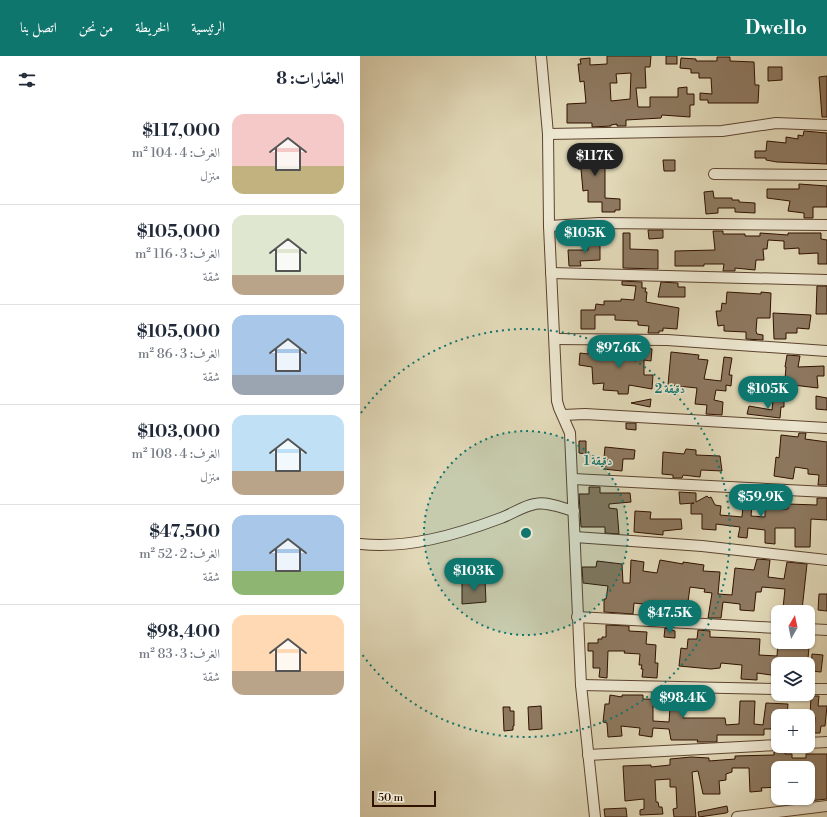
<!DOCTYPE html>
<html lang="ar">
<meta charset="utf-8">
<style>
body{margin:0;font-family:"Libre Bodoni",Amiri,serif;background:#f6f6f7;color:#1f2937;direction:rtl;height:100vh;display:flex;flex-direction:column;font-size:15px;white-space:nowrap}
*{box-sizing:border-box;margin:0}
p{font-size:13px;color:#747a83}
.icon{flex:none;width:22px;height:22px;fill:none;stroke:currentColor;stroke-width:2;stroke-linecap:round;stroke-linejoin:round}
.map{position:relative;flex:1;overflow:hidden;direction:ltr}
.details{display:flex;flex-direction:column;background:#fff;width:360px}
.details>*{flex:none}
.needle{width:26px;rotate:9deg}
.buttons{position:absolute;left:411px;top:549px;display:grid;gap:8px}
.buttons a{display:grid;place-items:center;width:44px;height:44px;border-radius:8px;background:#fff;box-shadow:0 1px 3px #0004;font-size:20px}
.scale{position:absolute;left:12px;bottom:10px;width:64px;box-sizing:border-box;padding-left:4px;border:2px solid #311100;border-top:0;font-size:11px;line-height:14px;white-space:nowrap;color:#311100;-webkit-text-stroke:3px #ece6d0;paint-order:stroke}
.price{position:absolute;translate:-50% -34px;padding:0 9px;border-radius:14px;background:#0f766e;color:#fff;font-size:13px;line-height:26px;filter:drop-shadow(0 1px 2px #0008)}
.price::after{content:'';position:absolute;left:50%;top:24px;width:12px;height:9px;margin-left:-6px;background:inherit;clip-path:polygon(0 0,100% 0,50% 100%)}
.price.selected{background:#222;color:#fff}
ul{padding:0;list-style:none}
li{display:flex;align-items:center;gap:12px;height:100px;padding:0 16px}
li+li{border-top:1px solid #e0e1e3}
li span{display:grid;place-items:center;flex:none;width:112px;height:80px;border-radius:12px;color:#555}
li>.icon{margin-inline-start:auto}
span .icon{width:48px;height:48px;fill:#fffc;stroke-width:1}
li b{font-size:17px}
h2{display:flex;justify-content:space-between;align-items:center;height:48px;padding:0 16px;font-size:17px}
header{display:flex;align-items:center;gap:24px;box-sizing:border-box;height:56px;padding:0 20px;background:#0f766e;color:#fff}
header strong{font-size:19px}
nav{display:flex;gap:22px;margin-inline-start:auto;font-size:14px}
main{display:flex;flex:1;min-height:0}
.map>svg:first-child{display:block}
.building{fill:#8d785f;stroke:#311100;fill-rule:evenodd}
.lines{fill:none;stroke-linecap:round;stroke-linejoin:round}
.minor-casing{stroke:#5d432e;stroke-width:12}
.minor{stroke:#ece6d0;stroke-width:10}
.ring{fill:none;stroke:#0f766e;stroke-width:2;stroke-dasharray:2 4}
.centre{fill:#0f766e;stroke:#ece6d0;stroke-width:2}
.ring-label{font-size:12px;text-anchor:middle;font-weight:bold;fill:#0f766e;stroke:#ece6d0;stroke-width:3;stroke-linejoin:round;paint-order:stroke}
</style>
<header>
<strong>Dwello</strong>
<nav><a>الرئيسية</a><a>الخريطة</a><a>من نحن</a><a>اتصل بنا</a></nav>
</header>
<main>
<div class="map">
<svg width="467" height="761" viewBox="0 0 467 761">
<rect width="100%" height="100%" fill="#e1d8b7"/>
<filter id="stains"><feTurbulence type="fractalNoise" baseFrequency=".005" numOctaves="4"/><feColorMatrix values="0 0 0 0 .2 0 0 0 0 .09 0 0 0 0 .02 0 0 0 .5 -.17"/></filter>
<radialGradient id="worn" r=".72"><stop offset=".6" stop-color="#630" stop-opacity="0"/><stop offset="1" stop-color="#630" stop-opacity=".3"/></radialGradient>
<!-- building -->
<g class="building">
<path d="M247 0H291L290 11H285L286 32H276L278 51H290V41H318V32L327 31V38H334V49H330V61L302 59 301 62 266 64V70H257V68L251 69V70L232 71V67H207V48L226 47 224 25 220 26 218 8H221L220 3 230 2V9L247 8ZM271 17 270 43 251 45 250 27H257L256 18Z"/>
<rect x="306" y="0" width="11" height="8"/>
<polygon points="357,1 370,1 370,5 394,6 395,29 399,29 398,47 348,47 348,44 340,44 340,37 352,38 351,22 339,22 339,17 331,17 331,13 320,12 321,2 336,3 336,5 357,5"/>
<polygon points="408,11 422,11 422,24 408,25"/>
<polygon points="467,20 467,61 462,61 459,21"/>
<polygon points="444,75 467,77 467,108 417,106 406,104 406,102 395,102 395,95 406,95 407,85 426,87 426,81 438,83 438,79 443,80"/>
<polygon points="225,89 225,92 245,92 245,142 260,143 260,154 255,154 255,156 242,156 242,146 228,146 228,134 223,135 221,113 218,113 217,97 214,97 214,90"/>
<polygon points="303,104 315,104 315,115 304,115"/>
<polygon points="439,128 467,130 467,151 453,151 453,162 444,162 444,157 428,155 430,145 407,142 407,133 439,133"/>
<polygon points="353,135 354,142 372,142 372,144 379,144 379,146 395,147 395,157 375,156 375,152 358,152 358,157 346,158 344,136"/>
<polygon points="288,174 303,174 303,182 289,183"/>
<polygon points="353,175 363,175 363,178 385,178 385,180 400,180 400,177 428,179 428,177 461,177 461,183 467,184 467,208 458,208 458,197 439,198 439,192 424,193 424,185 408,184 407,193 403,193 404,204 396,204 395,214 375,212 375,215 363,215 364,208 344,208 344,210 315,210 315,195 355,194"/>
<polygon points="263,177 270,177 270,193 298,194 298,213 263,212"/>
<polygon points="233,183 240,184 240,204 220,205 221,210 209,210 208,194 228,194 228,189 232,189"/>
<polygon points="262,225 282,226 282,232 286,232 285,236 287,236 286,246 319,252 317,273 303,272 303,275 299,275 299,277 288,277 289,270 278,269 278,265 255,264 255,259 235,259 235,273 221,273 221,254 235,254 236,248 244,249 244,245 261,245 261,243 274,244 276,230 262,229"/>
<polygon points="301,226 318,227 318,231 325,231 325,241 298,241"/>
<polygon points="457,230 467,230 467,258 456,258"/>
<polygon points="367,236 401,238 401,236 411,237 410,262 397,262 396,275 397,278 403,279 403,284 386,283 386,276 364,275 364,269 358,270 356,255 361,255 362,247 366,248"/>
<polygon points="413,257 451,259 449,273 437,272 437,277 426,277 426,283 414,283"/>
<polygon points="285,292 292,293 291,305 284,304 284,319 293,319 292,333 269,329 268,338 258,338 258,335 243,334 244,327 233,328 232,311 219,309 220,297 228,298 228,293 276,297 276,293"/>
<polygon points="311,296 339,299 338,303 348,304 344,323 361,325 364,301 372,302 369,319 372,319 371,330 366,329 366,335 356,334 354,344 363,346 362,359 346,358 347,349 335,348 337,332 308,329"/>
<polygon points="427,299 440,300 438,311 464,310 464,320 457,320 458,332 433,329 434,324 425,323 426,311 425,311"/>
<polygon points="456,340 467,342 467,354 456,353"/>
<polygon points="291,343 290,351 271,347"/>
<polygon points="413,344 424,345 424,351 421,351 420,362 387,358 389,350 412,354"/>
<polygon points="266,367 276,367 276,374 266,373"/>
<polygon points="439,377 446,377 445,383 467,386 467,429 458,429 459,419 448,418 448,413 435,411 433,423 414,420 416,401 419,402 421,379 438,381"/>
<polygon points="219,385 226,385 226,398 219,397"/>
<polygon points="245,391 275,394 274,403 263,403 262,415 243,413"/>
<polygon points="326,393 336,394 336,399 360,400 362,415 341,414 340,421 323,419 322,422 313,422 313,419 302,418 303,396 324,398"/>
<polygon points="229,431 240,431 240,437 270,437 271,446 249,448 249,452 257,453 259,478 245,477 245,471 221,471 219,438 229,438"/>
<polygon points="319,436 336,437 336,446 347,440 349,442 351,441 355,449 361,450 360,459 382,461 383,449 392,450 391,460 405,461 405,453 428,453 428,448 457,449 457,442 467,442 467,464 451,463 450,491 435,491 435,472 415,472 415,488 405,487 405,474 388,472 387,482 378,481 380,471 356,468 356,474 342,473 342,458 331,458 331,448 334,447 320,448"/>
<polygon points="275,455 291,456 290,463 321,463 322,473 303,475 303,479 274,476"/>
<polygon points="397,503 410,504 408,521 424,523 427,506 447,508 442,554 439,553 439,556 428,556 428,552 423,552 425,533 402,531 401,536 396,536 394,555 380,554 380,548 363,546 361,562 348,562 352,537 344,536 345,533 330,531 327,553 322,553 322,560 315,560 316,557 303,554 302,559 290,558 291,549 274,547 273,558 244,556 244,543 246,543 248,530 223,527 222,511 236,511 237,505 262,508 263,527 270,527 271,504 284,506 283,515 297,517 300,504 323,508 323,506 344,509 343,515 360,516 358,538 372,539 375,512 394,514"/>
<polygon points="112,524 125,524 126,546 102,548 102,527 112,527"/>
<polygon points="459,538 467,538 467,555 458,554"/>
<polygon points="246,569 269,570 269,575 287,576 286,588 296,589 295,607 298,607 297,622 282,621 283,613 281,613 282,609 279,609 280,598 264,597 265,595 248,595 247,622 239,621 240,612 233,612 233,595 228,595 228,587 238,587 238,583 242,583 242,581 246,581"/>
<polygon points="305,572 315,575 315,582 304,581"/>
<polygon points="338,574 350,575 350,581 400,583 399,599 417,600 418,586 430,587 429,591 449,592 448,602 435,602 434,608 418,608 418,620 397,617 397,624 381,623 382,609 361,607 360,612 351,613 319,610 321,592 327,593 328,583 337,583"/>
<polygon points="452,598 463,599 461,616 451,615"/>
<path d="M312 637 322 638 321 646H325L323 662H365L366 669 379 668 380 645H395L394 668 403 669 406 647 428 648 427 660H418V668H412L411 673H404V679H357V686H337L338 684H311L309 673 293 672 292 681 279 679 280 672 261 670 262 680 248 681 247 667 243 666 245 648H249L250 639 262 641V639H283V643L312 644ZM293 650 310 651 309 666 293 665Z"/>
<polygon points="451,640 459,640 458,650 467,650 465,670 461,670 460,677 454,677 455,661 450,661"/>
<polygon points="181,650 182,673 169,674 168,651"/>
<polygon points="143,651 150,651 150,655 154,655 154,670 153,670 153,674 144,675"/>
<polygon points="421,694 425,695 425,698 432,698 432,702 446,702 446,698 467,698 467,743 448,745 448,712 428,710 428,712 418,712 418,731 401,732 402,735 390,736 389,712 372,712 372,716 366,718 366,724 359,725 360,738 343,738 338,715 332,716 336,761 314,761 313,753 317,752 316,731 310,731 310,723 295,724 296,746 298,746 299,751 302,751 303,758 280,759 280,754 284,753 284,743 265,745 263,710 291,709 291,711 310,709 310,703 331,701 349,702 349,705 375,703 375,700 414,699 414,696"/>
<polygon points="367,750 368,756 366,757 339,761 338,756"/>
<polygon points="266,752 267,761 245,761 244,753"/>
</g>
<g class="lines">
<defs>
<g id="minor">
<polyline points="181,0 188,78 189,170 197,345 199,352 210,377 221,629 235,761"/>
<polyline points="188,78 362,75 416,67 467,69"/>
<polyline points="354,118 467,119"/>
<polyline points="189,170 239,167 467,169"/>
<polyline points="191,217 467,224"/>
<polyline points="196,283 307,284 467,295"/>
<polyline points="203,359 225,358 467,372"/>
<polyline points="213,423 467,436"/>
<polyline points="215,481 342,490 467,504"/>
<path d="M0 488C48 493 96 479 141 462 152 458 163 450 175 448 187 445 202 452 214 455"/>
<polyline points="217,561 418,572"/>
<polyline points="448,573 467,574"/>
<polyline points="221,629 418,633"/>
<polyline points="448,633 467,633"/>
<polyline points="448,687 467,686"/>
<polyline points="228,699 418,689"/>
<polyline points="377,761 467,750"/>
</g>
</defs>
<!-- minor casing -->
<use href="#minor" class="minor-casing"/>
<!-- minor -->
<use href="#minor" class="minor"/>
</g>
<!-- distance rings -->
<circle cx="166" cy="477" r="102" fill="#0f766e" fill-opacity=".12"/>
<g class="ring">
<circle cx="166" cy="477" r="102"/>
<path d="M1 357A204 204 0 1 1 1 597"/>
</g>
<circle cx="166" cy="477" r="6" class="centre"/>
<g class="ring-label">
<text x="310" y="337">2 دقيقة</text>
<text x="238" y="409">1 دقيقة</text>
</g>
<rect width="100%" height="100%" filter="url(#stains)"/>
<rect width="100%" height="100%" fill="url(#worn)"/>
</svg>
<div class="buttons">
<a><svg class="needle" viewBox="-14 -14 28 28"><path d="M0-13l5 13h-10z" fill="#e53935"/><path d="M0 13l5-13h-10z" fill="#747a83"/></svg></a>
<a><svg class="icon" aria-label="layers" viewBox="0 0 24 24"><path d="M12 4l9 5-9 5-9-5zM3 14l9 5 9-5"/></svg></a>
<a>+</a>
<a>−</a>
</div>
<div class="scale">50 m</div>
<b class="price selected" style="left:235px;top:121px">$117K</b>
<b class="price" style="left:225px;top:198px">$105K</b>
<b class="price" style="left:259px;top:313px">$97.6K</b>
<b class="price" style="left:408px;top:354px">$105K</b>
<b class="price" style="left:401px;top:462px">$59.9K</b>
<b class="price" style="left:114px;top:536px">$103K</b>
<b class="price" style="left:310px;top:578px">$47.5K</b>
<b class="price" style="left:323px;top:663px">$98.4K</b>
</div>
<section class="details">
<h2>العقارات: 8<svg class="icon" aria-label="filters" viewBox="0 0 24 24"><path d="M4 7h16M4 17h16"/><circle cx="9" cy="7" r="2"/><circle cx="15" cy="17" r="2"/></svg></h2>
<ul>
<li><span style="background:linear-gradient(#f6c9c9 65%,#c2b280 0)"><svg class="icon" aria-label="home" viewBox="0 0 24 24"><path d="M3 11l9-7 9 7M6 9v11h12V9"/></svg></span><div><b>$117,000</b><p>الغرف: 4 · 104 m²</p><p>منزل</p></div></li>
<li><span style="background:linear-gradient(#dfe7d0 75%,#b9a48a 0)"><svg class="icon" aria-label="home" viewBox="0 0 24 24"><path d="M3 11l9-7 9 7M6 9v11h12V9"/></svg></span><div><b>$105,000</b><p>الغرف: 3 · 116 m²</p><p>شقة</p></div></li>
<li><span style="background:linear-gradient(#a9c7e8 75%,#9aa5b1 0)"><svg class="icon" aria-label="home" viewBox="0 0 24 24"><path d="M3 11l9-7 9 7M6 9v11h12V9"/></svg></span><div><b>$105,000</b><p>الغرف: 3 · 86 m²</p><p>شقة</p></div></li>
<li><span style="background:linear-gradient(#bfe0f5 70%,#b9a48a 0)"><svg class="icon" aria-label="home" viewBox="0 0 24 24"><path d="M3 11l9-7 9 7M6 9v11h12V9"/></svg></span><div><b>$103,000</b><p>الغرف: 4 · 108 m²</p><p>منزل</p></div></li>
<li><span style="background:linear-gradient(#a9c7e8 70%,#8fb573 0)"><svg class="icon" aria-label="home" viewBox="0 0 24 24"><path d="M3 11l9-7 9 7M6 9v11h12V9"/></svg></span><div><b>$47,500</b><p>الغرف: 2 · 52 m²</p><p>شقة</p></div></li>
<li><span style="background:linear-gradient(#ffd9b3 70%,#b9a48a 0)"><svg class="icon" aria-label="home" viewBox="0 0 24 24"><path d="M3 11l9-7 9 7M6 9v11h12V9"/></svg></span><div><b>$98,400</b><p>الغرف: 3 · 83 m²</p><p>شقة</p></div></li>
</ul>
</section>
</main>
